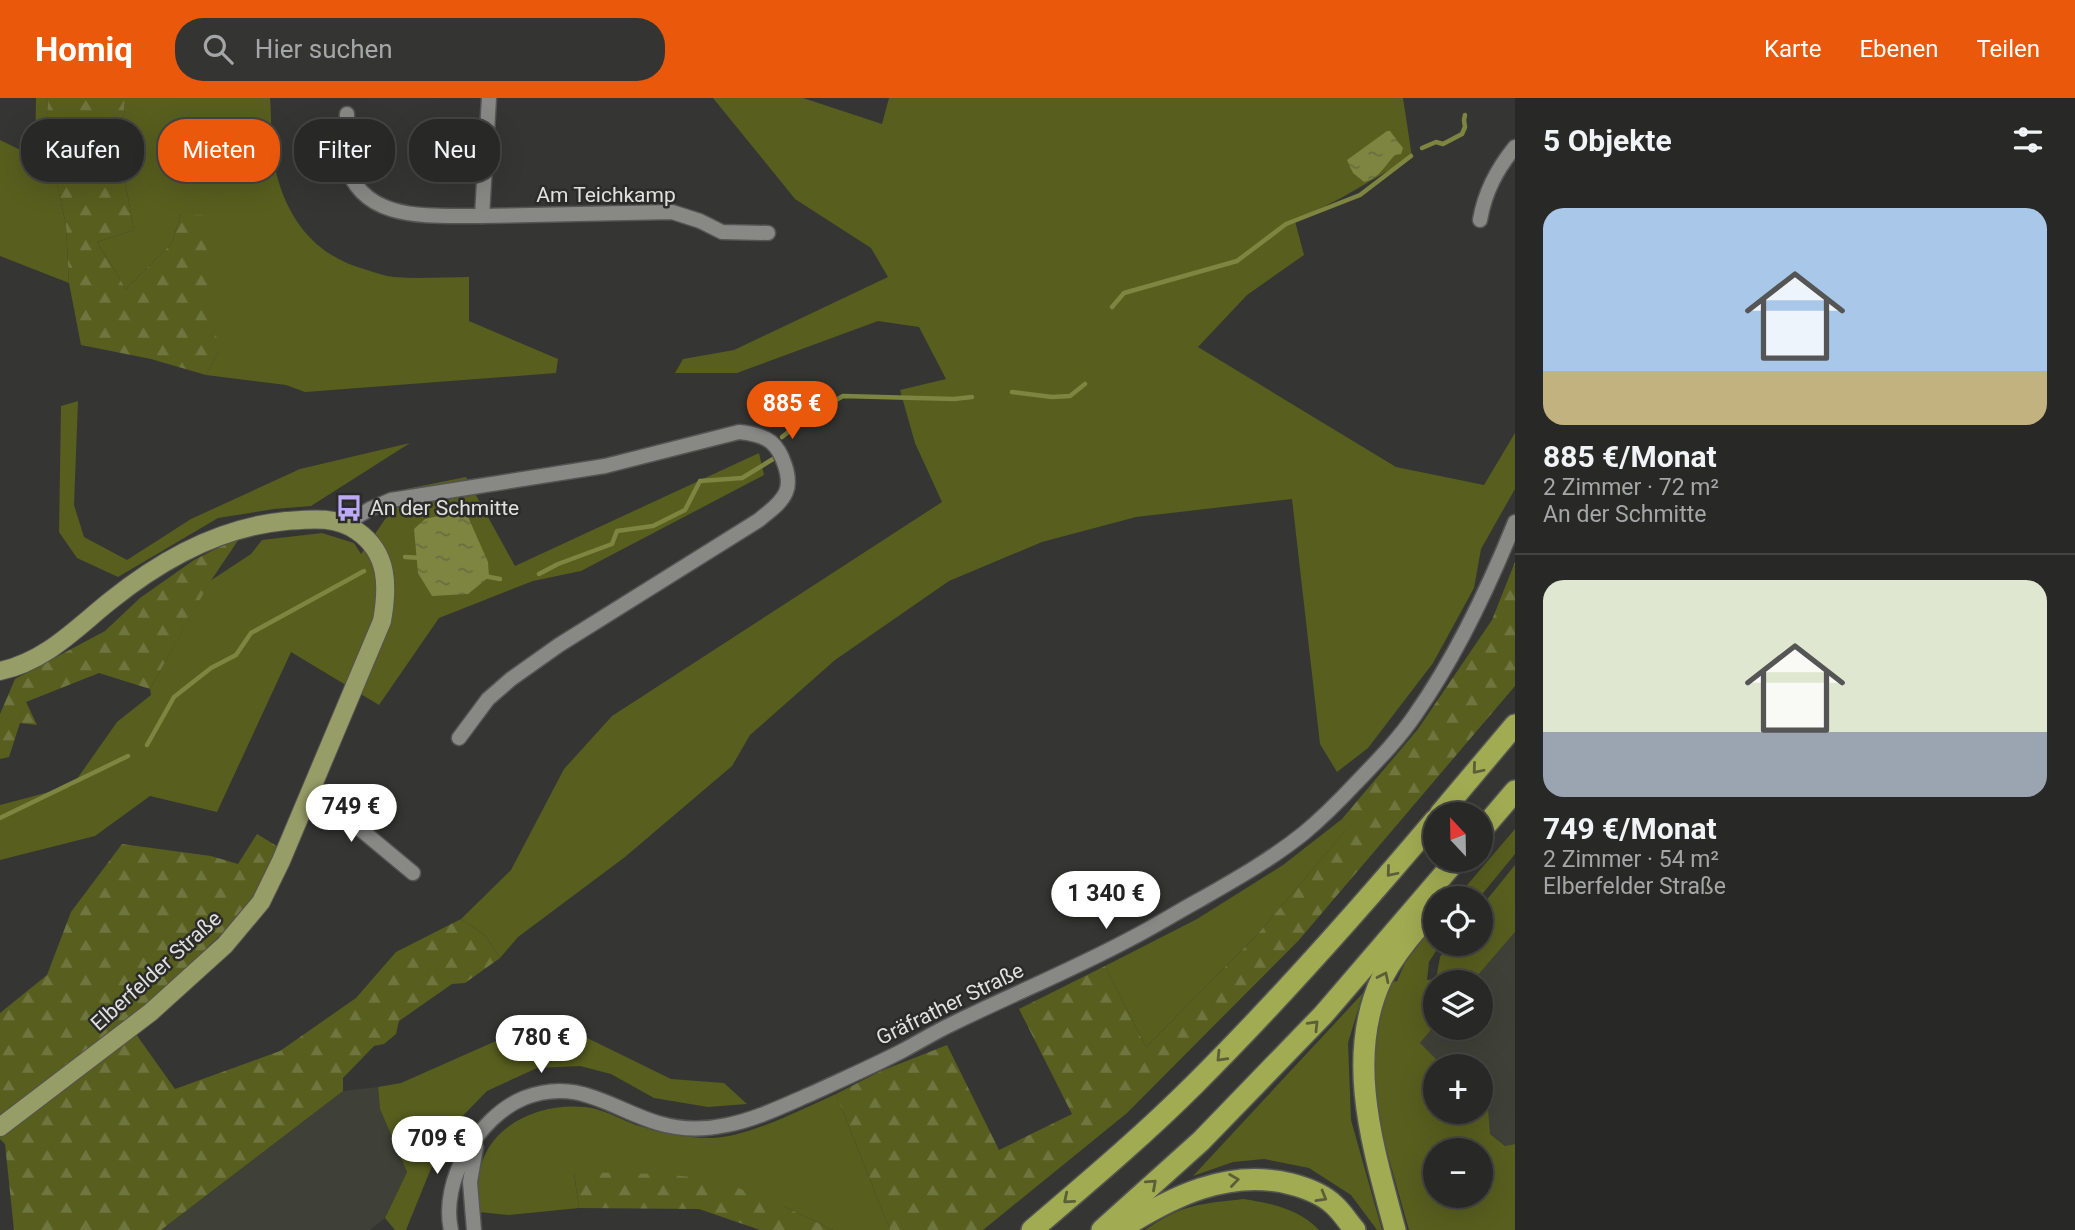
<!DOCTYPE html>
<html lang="de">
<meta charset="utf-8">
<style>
body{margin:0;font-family:Roboto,sans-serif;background:#343432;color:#f1f3f6;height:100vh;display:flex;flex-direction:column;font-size:26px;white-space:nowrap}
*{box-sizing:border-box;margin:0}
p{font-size:23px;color:#a5a6a7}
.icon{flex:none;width:38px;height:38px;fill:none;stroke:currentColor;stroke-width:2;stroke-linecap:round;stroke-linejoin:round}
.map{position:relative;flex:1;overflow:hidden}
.side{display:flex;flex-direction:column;background:#282826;width:560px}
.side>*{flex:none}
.banner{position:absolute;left:21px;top:21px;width:665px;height:63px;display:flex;gap:14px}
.needle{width:46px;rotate:338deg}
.tools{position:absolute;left:1423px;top:704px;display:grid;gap:14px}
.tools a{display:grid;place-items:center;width:70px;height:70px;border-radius:50%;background:#282826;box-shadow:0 7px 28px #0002,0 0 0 2px #444443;font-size:35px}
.price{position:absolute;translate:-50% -60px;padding:0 16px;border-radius:24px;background:#fff;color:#222;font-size:23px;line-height:46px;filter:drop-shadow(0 2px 4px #0008)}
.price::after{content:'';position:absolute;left:50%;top:42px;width:21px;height:16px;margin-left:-10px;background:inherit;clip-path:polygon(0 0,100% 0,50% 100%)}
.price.selected{background:#ea580c;color:#fff}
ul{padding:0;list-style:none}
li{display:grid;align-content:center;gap:14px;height:371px;padding:0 28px}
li+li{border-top:2px solid #444443}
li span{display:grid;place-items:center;height:217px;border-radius:21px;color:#555}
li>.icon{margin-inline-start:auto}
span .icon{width:126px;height:126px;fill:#fffc;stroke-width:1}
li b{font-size:30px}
h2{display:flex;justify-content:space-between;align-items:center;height:84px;padding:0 28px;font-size:30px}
.tag{padding:0 24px;border-radius:28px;background:#282826;box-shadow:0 7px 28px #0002,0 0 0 2px #444443;font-size:24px;line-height:63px}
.tag.selected{background:#ea580c;color:#fff}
header{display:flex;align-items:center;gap:42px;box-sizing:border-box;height:98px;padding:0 35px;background:#ea580c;color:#fff}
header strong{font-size:33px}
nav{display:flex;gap:38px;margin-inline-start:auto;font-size:24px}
.search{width:490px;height:63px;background:#343432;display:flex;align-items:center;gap:18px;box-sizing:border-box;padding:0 24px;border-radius:28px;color:#a5a6a7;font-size:26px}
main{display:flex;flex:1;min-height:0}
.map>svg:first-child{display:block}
.built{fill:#3f4037}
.green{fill:#575e1e;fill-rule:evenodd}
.forest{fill:url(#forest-firs)}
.water{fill:url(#water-ripples)}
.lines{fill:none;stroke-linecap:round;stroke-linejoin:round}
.stream{stroke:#7d8540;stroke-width:4.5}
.minor-casing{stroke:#545452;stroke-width:17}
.primary-casing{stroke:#545452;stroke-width:20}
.motorway-casing{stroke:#545452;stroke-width:24}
.minor{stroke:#888885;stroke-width:14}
.primary{stroke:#969d66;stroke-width:18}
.motorway{stroke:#a0ab52;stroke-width:21}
.oneway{stroke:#5a5f39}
.labels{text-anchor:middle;stroke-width:5;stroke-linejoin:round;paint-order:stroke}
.street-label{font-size:21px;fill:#e0e1df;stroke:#2b2c29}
.poi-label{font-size:21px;fill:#e0e1df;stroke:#2b2c29;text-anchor:start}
</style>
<header>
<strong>Homiq</strong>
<div class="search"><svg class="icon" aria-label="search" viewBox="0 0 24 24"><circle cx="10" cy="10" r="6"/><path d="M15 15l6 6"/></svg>Hier suchen</div>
<nav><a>Karte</a><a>Ebenen</a><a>Teilen</a></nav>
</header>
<main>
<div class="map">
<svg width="1515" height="1132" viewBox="0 0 1515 1132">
<defs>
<pattern id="forest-firs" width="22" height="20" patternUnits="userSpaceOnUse" patternTransform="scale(1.75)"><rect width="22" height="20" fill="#575e1e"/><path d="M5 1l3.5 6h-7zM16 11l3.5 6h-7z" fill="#6f753e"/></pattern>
<pattern id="water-ripples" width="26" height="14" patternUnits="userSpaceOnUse" patternTransform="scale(1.75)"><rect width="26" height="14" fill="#7d8540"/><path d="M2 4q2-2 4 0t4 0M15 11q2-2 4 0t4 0" fill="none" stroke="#696e41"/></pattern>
</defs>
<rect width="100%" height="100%" fill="#353633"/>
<!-- built -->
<g class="built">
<polygon points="1515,834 1515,1046 1505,1048 1489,1036 1488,1010 1481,1003 1480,968 1443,968 1420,945 1435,927 1435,929 1480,929 1480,884 1472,884"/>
<polygon points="378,989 380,1011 407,1074 385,1120 370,1132 161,1132 343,993"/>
</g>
<!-- green -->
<g class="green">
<polygon points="36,0 48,0 46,35 66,127 69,185 0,158 0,42 35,59"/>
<path d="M125 0H270C272 23 270 48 275 70 287 122 315 158 367 172 376 175 385 178 394 179 419 181 444 179 469 179V223L558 261 556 275 305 294 286 287 206 277 218 254 181 116 172 145 126 191 97 144 134 132 121 61Z"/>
<polygon points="713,0 803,0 882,26 889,0 1403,0 1412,59 1341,100 1295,123 1304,157 1247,197 1198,249 1396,369 1484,387 1515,335 1515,391 1481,451 1474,490 1433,565 1368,650 1337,674 1320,646 1292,401 1136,419 1042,444 949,483 835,562 750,637 732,668 625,759 518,839 500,860 485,837 461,821 511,772 564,671 612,618 942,404 915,345 900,292 946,281 919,229 878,223 737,275 675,275 683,261 734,252 888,179 871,150 795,101"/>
<polygon points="78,303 74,407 84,439 127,462 191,421 300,371 410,345 311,408 274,411 218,420 118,479 77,460 59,434 61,308"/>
<polygon points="759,355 764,377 581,473 533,483 439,520 379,607 291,554 217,714 150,698 95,738 0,762 0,707 72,688 117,624 151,597 150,591 210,483 251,456 262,442 322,435 354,445 361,456 406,391 466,379 515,468"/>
<polygon points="1342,721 1347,731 1256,838 1146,949 1105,868 1197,821 1283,767"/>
<polygon points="1515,731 1515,756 1479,800 1456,800"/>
<path d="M1515 767V834L1472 884H1435V927L1420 945 1443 968H1435V1013H1480L1481 1003 1488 1010 1490 1036 1505 1048 1515 1046V1132H1409L1380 1029 1374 992V926L1390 884 1397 883 1405 865 1435 825V845H1441L1429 864 1427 882 1436 881 1440 859 1450 845H1480L1481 809ZM1435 1052H1480V1097H1435Z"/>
<polygon points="1363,895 1348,945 1351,1022 1382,1132 1377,1132 1351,1097 1309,1070 1264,1061 1233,1064 1193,1078"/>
<polygon points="525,930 573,933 671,981 724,985 747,1006 708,1009 654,1000 611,976 580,968 537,970 487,993 445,1036 406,1132 395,1132 385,1120 407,1074 380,1011 378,989 401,985"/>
<path d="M836 996 890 1132H833L785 1109 574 1075 579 1110 509 1117 478 1114C477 1096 476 1079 483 1061 500 1018 555 1002 596 1011 610 1015 623 1022 636 1027 661 1035 684 1040 710 1040 747 1040 802 1011 836 996Z"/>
<path d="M1243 1101C1270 1105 1299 1111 1319 1132H1145C1182 1106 1200 1106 1243 1101Z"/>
</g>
<!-- forest -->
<g class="forest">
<polygon points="48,0 125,0 121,61 134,132 97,144 126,191 172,145 181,116 203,117 218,254 206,277 151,261 81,247 69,185 66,127 46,35"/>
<polygon points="241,438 210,484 150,591 99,575 26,604 37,627 20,625 9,659 0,661 0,616 15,581 105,533 140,500 194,462"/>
<polygon points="1515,464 1515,588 1299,842 1127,1015 983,1132 890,1132 836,996 881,973 947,947 999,1052 1072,1016 1019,911 1105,868 1146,949 1256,838 1346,732 1342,721 1418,631 1492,522"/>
<polygon points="257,736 280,750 253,806 128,925 175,991 280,953 356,900 396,854 461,821 485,837 500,860 465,885 452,886 399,923 396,936 384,946 374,948 343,980 343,993 161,1132 14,1132 5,1046 0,1041 0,915 47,877 71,814 122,746 211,758 238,766"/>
<polygon points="574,1074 663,1076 719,1082 785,1109 833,1132 760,1132 699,1111 579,1110"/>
</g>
<!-- water -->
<g class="water">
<path d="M1387 33H1390L1403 50 1401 56 1395 57C1386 66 1379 81 1364 84L1353 75 1347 62Z"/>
<polygon points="465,412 488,464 489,479 468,496 432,498 418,475 414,431 425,421"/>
</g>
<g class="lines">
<!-- stream -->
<g class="stream">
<polyline points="1422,50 1436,44 1443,46 1462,36 1465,29 1464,22 1465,17"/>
<polyline points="1112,209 1124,195 1237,163 1286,126 1360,97 1411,58"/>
<polyline points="1012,294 1052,299 1070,298 1085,286"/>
<polyline points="782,339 808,318 843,298 954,301 972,299"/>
<polyline points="405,459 422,460"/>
<polyline points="539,476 558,466 612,446 617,433 653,428 685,412 700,383 742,380 773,361"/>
<polyline points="484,478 500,481"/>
<polyline points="147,647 174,599 211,570 236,557 251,535 364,473"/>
<polyline points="0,720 128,658"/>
</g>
<defs>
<g id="minor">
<polyline points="489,0 482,118 672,114 700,123 722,134 768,135"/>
<path d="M347 16C347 31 343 50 346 65 362 126 433 117 482 118"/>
<path d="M1480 122C1485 93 1497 71 1515 49"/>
<path d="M346 425 370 411 391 402 605 368 739 334C750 335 762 337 771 344 782 353 792 380 786 394 781 406 768 414 759 422L559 547 511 581 488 601 459 640"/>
<polyline points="312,691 413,775"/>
<path d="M451 1132C440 1083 478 1019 524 1000 578 979 609 1010 658 1025 681 1032 704 1032 727 1027 757 1021 785 1007 813 995 843 981 873 968 902 953 919 944 935 934 952 926 1011 897 1072 872 1130 841 1155 828 1179 813 1203 800 1238 780 1273 760 1304 735 1322 720 1339 703 1355 686 1376 664 1398 642 1415 617 1457 557 1488 491 1515 424"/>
<polyline points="474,1132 470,1084 476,1049"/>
</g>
<path id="primary" d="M0 573C46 563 75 531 110 503 162 461 220 429 286 423 312 421 335 418 357 433 389 455 388 489 382 523L281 763 261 804 225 847 151 914 0 1029"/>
<g id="motorway">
<polyline points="1440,716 1515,627"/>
<polyline points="1480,734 1515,693"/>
<path d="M1032 1132C1087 1085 1143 1038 1195 986 1279 902 1358 813 1435 722"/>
<polyline points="1102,1132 1201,1043 1323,917 1457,761"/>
<path d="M1119 1132C1171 1099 1228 1070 1291 1086 1306 1090 1323 1096 1334 1107 1342 1114 1348 1124 1355 1132"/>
<path d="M1395 1132C1374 1052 1344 960 1382 880 1392 861 1405 844 1419 828"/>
</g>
</defs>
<!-- minor casing -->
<use href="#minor" class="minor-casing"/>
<!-- primary casing -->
<use href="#primary" class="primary-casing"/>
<!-- motorway casing -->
<use href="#motorway" class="motorway-casing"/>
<!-- minor -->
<use href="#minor" class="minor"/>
<!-- primary -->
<use href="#primary" class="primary"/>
<!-- motorway -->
<use href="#motorway" class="motorway"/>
</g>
<!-- one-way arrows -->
<defs><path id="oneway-chevron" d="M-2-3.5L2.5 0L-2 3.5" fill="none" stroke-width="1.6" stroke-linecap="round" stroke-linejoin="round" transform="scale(1.75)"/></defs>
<g class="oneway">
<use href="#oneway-chevron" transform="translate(1477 671) rotate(130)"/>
<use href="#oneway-chevron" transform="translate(1391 774) rotate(130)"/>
<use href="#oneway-chevron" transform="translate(1384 879) rotate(-64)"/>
<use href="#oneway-chevron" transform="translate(1314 927) rotate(-46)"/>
<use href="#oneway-chevron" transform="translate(1221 959) rotate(134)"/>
<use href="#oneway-chevron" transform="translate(1234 1082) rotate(-8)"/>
<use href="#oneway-chevron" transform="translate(1152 1086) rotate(-42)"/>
<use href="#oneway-chevron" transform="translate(1322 1099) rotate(30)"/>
<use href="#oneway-chevron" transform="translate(1068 1101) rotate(140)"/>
</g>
<!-- icons -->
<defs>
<symbol id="bus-bare" viewBox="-9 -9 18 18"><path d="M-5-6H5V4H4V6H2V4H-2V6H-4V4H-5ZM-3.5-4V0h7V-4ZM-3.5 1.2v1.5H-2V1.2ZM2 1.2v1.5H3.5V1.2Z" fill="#bcaaf5" stroke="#2b2c29" stroke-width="2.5" paint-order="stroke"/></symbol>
</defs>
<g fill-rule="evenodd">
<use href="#bus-bare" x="330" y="391" width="38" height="38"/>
</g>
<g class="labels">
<!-- street labels -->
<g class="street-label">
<text x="606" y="104">Am Teichkamp</text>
<text transform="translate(156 873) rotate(-42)" y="7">Elberfelder Straße</text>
<text transform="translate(950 906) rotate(-26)" y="7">Gräfrather Straße</text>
</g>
<!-- poi labels -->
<g class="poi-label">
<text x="370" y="417">An der Schmitte</text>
</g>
</g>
</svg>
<div class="tools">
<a><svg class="needle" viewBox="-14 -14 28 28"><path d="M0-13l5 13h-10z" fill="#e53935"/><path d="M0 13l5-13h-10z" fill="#a5a6a7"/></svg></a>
<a><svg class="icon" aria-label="locate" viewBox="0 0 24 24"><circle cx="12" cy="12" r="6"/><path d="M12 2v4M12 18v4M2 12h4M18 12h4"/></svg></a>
<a><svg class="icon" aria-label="layers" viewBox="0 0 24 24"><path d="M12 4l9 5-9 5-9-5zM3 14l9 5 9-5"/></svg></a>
<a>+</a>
<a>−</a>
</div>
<b class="price selected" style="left:792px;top:343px">885 €</b>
<b class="price" style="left:351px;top:746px">749 €</b>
<b class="price" style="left:1106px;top:833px">1 340 €</b>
<b class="price" style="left:541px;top:977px">780 €</b>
<b class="price" style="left:437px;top:1078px">709 €</b>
<div class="banner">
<a class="tag">Kaufen</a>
<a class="tag selected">Mieten</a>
<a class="tag">Filter</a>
<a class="tag">Neu</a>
</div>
</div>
<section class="side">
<h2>5 Objekte<svg class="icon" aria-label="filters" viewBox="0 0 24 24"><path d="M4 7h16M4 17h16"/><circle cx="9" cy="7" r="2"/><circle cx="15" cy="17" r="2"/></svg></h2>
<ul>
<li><span style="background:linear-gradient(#a9c7e8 75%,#c2b280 0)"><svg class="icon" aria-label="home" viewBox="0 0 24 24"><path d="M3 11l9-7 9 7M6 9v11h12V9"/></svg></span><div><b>885 €/Monat</b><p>2 Zimmer · 72 m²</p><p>An der Schmitte</p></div></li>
<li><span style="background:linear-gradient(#dfe7d0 70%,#9aa5b1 0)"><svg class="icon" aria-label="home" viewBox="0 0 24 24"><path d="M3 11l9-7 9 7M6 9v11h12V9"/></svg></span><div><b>749 €/Monat</b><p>2 Zimmer · 54 m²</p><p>Elberfelder Straße</p></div></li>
</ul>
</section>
</main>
